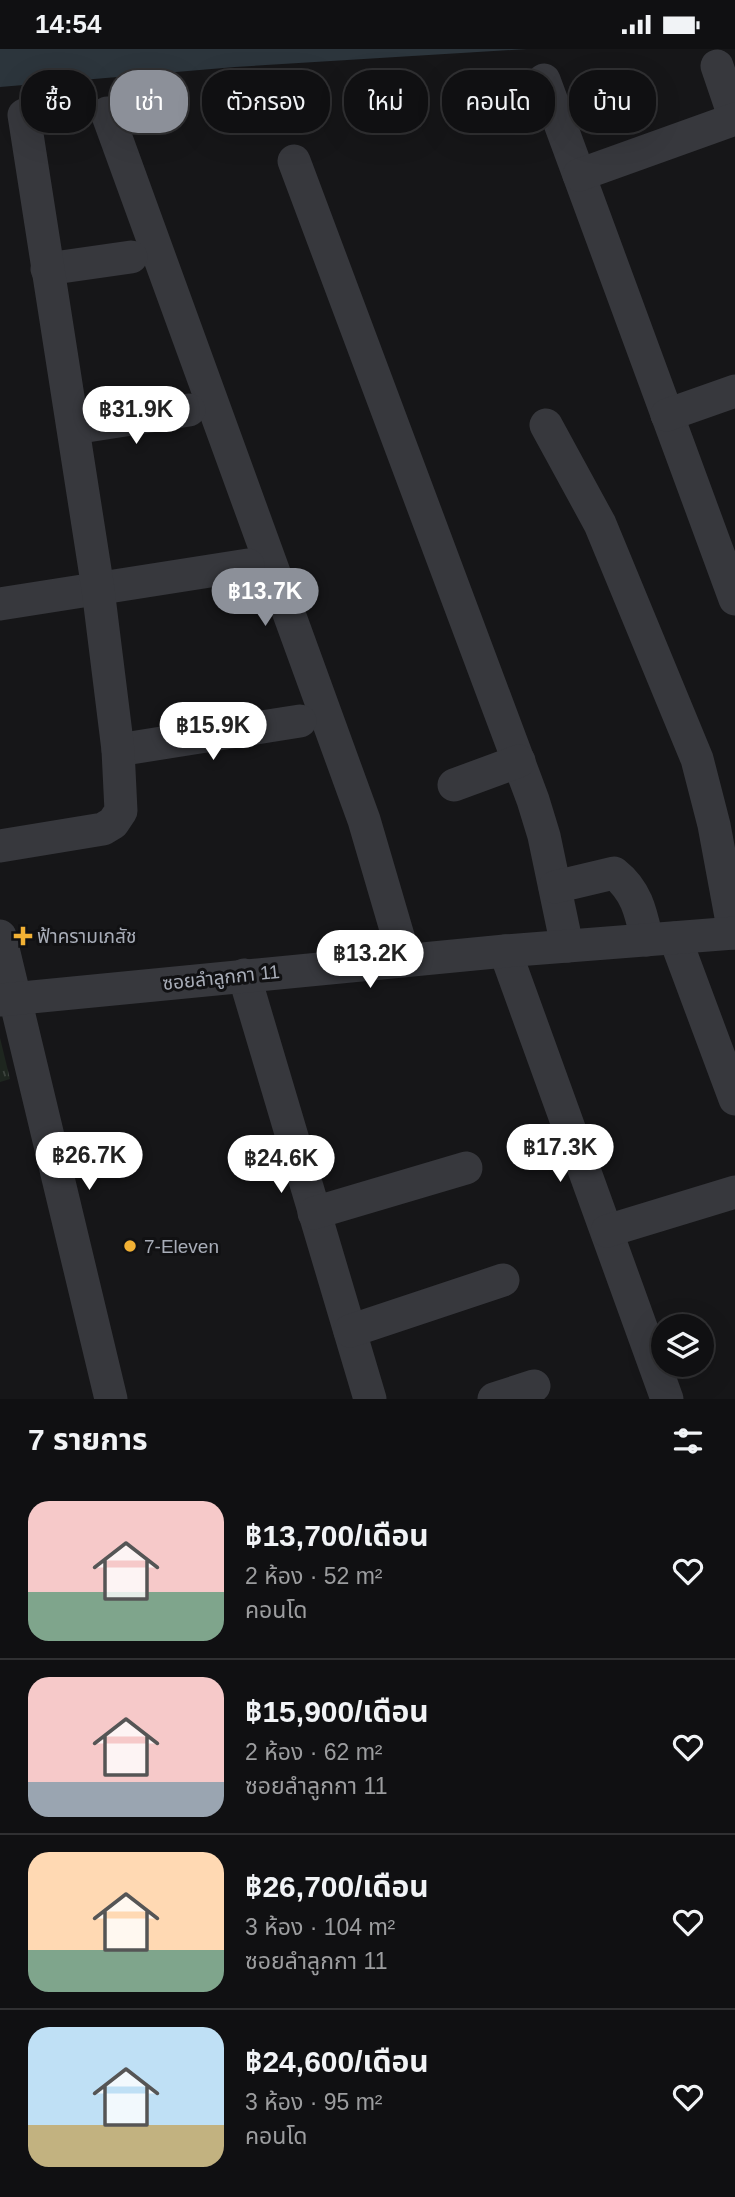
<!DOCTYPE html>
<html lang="th">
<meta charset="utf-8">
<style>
body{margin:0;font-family:Arial,"Noto Sans Thai",sans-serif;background:#1e1e20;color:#f1f3f6;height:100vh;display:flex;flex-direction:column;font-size:26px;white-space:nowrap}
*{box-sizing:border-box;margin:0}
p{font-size:23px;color:#9c9d9f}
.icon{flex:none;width:38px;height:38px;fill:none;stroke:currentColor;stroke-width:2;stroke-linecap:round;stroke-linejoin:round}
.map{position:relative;height:1350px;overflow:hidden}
.drawer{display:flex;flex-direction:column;background:#101012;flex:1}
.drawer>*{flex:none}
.banner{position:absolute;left:21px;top:21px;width:693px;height:63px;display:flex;gap:14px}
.tools{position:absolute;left:651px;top:1265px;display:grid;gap:14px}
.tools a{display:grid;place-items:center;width:63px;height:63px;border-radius:50%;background:#101012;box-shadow:0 7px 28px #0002,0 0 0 2px #303032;font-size:35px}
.price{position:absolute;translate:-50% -60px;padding:0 16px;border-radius:24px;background:#fff;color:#222;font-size:23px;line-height:46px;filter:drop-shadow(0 2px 4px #0008)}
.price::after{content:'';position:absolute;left:50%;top:42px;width:21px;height:16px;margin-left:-10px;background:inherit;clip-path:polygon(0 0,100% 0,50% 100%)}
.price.active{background:#8c9099;color:#fff}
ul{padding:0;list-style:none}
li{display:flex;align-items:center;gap:21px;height:175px;padding:0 28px}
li+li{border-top:2px solid #303032}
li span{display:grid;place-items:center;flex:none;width:196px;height:140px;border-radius:21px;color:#555}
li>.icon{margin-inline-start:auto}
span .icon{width:84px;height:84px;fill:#fffc;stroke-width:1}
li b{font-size:30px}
h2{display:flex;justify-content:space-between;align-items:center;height:84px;padding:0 28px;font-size:30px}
.tag{padding:0 24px;border-radius:28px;background:#101012;box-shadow:0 7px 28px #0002,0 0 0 2px #303032;font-size:24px;line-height:63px}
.tag.active{background:#8c9099;color:#fff}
.status{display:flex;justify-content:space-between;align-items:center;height:49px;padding:0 35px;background:#101012;direction:ltr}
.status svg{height:19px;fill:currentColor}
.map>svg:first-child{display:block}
.grass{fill:url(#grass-tufts)}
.water{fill:#2c353c}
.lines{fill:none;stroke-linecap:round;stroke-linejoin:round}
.minor{stroke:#37383d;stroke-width:33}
.poi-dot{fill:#f2b134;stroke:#111113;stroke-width:2.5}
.labels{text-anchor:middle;stroke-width:6;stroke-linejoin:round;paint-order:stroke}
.poi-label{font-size:19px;fill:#a8adb8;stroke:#111113;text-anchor:start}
.street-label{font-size:19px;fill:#a8adb8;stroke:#111113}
</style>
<div class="status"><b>14:54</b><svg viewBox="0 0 49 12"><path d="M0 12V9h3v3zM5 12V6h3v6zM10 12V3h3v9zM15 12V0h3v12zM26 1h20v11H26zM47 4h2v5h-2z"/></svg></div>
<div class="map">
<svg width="735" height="1350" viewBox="0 0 735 1350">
<defs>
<pattern id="grass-tufts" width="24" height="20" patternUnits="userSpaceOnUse" patternTransform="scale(1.75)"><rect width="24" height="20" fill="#1e261f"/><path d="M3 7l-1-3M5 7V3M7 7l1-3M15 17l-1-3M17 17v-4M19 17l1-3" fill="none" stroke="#3c433d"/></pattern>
</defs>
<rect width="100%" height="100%" fill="#161618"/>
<!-- grass -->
<polygon class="grass" points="0,989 10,1030 0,1033"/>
<!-- water -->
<polygon class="water" points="0,0 527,0 235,18 0,38"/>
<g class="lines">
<!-- minor -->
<g class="minor">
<polyline points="717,17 735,70"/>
<polyline points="544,31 735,550"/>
<polyline points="107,64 364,771 405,911"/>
<polyline points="294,112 533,751 544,787 567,897"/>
<polyline points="579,126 735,70"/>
<polyline points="47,220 131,208"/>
<polyline points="667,366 735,342"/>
<polyline points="546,376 600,475 697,710 714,776 734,884"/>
<polyline points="74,379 189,361"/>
<polyline points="0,555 248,516"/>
<polyline points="118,701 300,672"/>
<polyline points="454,736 519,712"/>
<polyline points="0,797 103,780 113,774 121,762 118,701 98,540 24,66"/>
<path d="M555 838 614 824C637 842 641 864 647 891"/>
<polyline points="0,887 111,1350"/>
<polyline points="675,889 735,1050"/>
<polyline points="505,902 667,1350"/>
<polyline points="244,926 370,1350"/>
<polyline points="0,951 505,902 735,884"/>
<polyline points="314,1164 466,1119"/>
<polyline points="607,1182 735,1143"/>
<polyline points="350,1282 503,1231"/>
<polyline points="494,1350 534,1337"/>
</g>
</g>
<!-- markers -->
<g class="poi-dot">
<path d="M19.5 876.5h7v7h7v7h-7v7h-7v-7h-7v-7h7z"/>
<circle cx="130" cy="1197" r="7"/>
</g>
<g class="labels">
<!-- poi labels -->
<g class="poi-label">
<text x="37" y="894">ฟ้าครามเภสัช</text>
<text x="144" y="1204">7-Eleven</text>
</g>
<!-- street labels -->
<g class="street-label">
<text transform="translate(221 928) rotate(-6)" y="7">ซอยลำลูกกา 11</text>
</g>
</g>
</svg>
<div class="tools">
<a><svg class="icon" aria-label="layers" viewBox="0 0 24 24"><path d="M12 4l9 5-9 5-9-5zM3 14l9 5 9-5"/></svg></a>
</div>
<b class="price" style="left:136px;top:397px">฿31.9K</b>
<b class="price active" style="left:265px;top:579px">฿13.7K</b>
<b class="price" style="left:213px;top:713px">฿15.9K</b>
<b class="price" style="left:370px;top:941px">฿13.2K</b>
<b class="price" style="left:560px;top:1135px">฿17.3K</b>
<b class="price" style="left:89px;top:1143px">฿26.7K</b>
<b class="price" style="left:281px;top:1146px">฿24.6K</b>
<div class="banner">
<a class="tag">ซื้อ</a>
<a class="tag active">เช่า</a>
<a class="tag">ตัวกรอง</a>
<a class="tag">ใหม่</a>
<a class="tag">คอนโด</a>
<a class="tag">บ้าน</a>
</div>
</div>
<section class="drawer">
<h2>7 รายการ<svg class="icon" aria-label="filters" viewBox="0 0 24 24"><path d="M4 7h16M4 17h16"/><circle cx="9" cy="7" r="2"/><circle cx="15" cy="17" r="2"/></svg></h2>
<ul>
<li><span style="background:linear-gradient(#f6c9c9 65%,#7fa58c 0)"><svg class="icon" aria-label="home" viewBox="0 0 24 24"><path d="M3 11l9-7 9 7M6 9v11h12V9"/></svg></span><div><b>฿13,700/เดือน</b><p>2 ห้อง · 52 m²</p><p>คอนโด</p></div><svg class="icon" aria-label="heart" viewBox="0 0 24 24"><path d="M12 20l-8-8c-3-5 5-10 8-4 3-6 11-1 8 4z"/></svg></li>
<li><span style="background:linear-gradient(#f6c9c9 75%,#9aa5b1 0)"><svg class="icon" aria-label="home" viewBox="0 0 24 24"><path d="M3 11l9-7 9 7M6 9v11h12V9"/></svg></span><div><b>฿15,900/เดือน</b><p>2 ห้อง · 62 m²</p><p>ซอยลำลูกกา 11</p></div><svg class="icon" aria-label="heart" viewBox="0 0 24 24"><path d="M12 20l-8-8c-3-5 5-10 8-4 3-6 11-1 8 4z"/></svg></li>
<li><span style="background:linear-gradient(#ffd9b3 70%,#7fa58c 0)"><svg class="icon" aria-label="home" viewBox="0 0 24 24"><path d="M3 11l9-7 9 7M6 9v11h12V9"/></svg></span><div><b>฿26,700/เดือน</b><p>3 ห้อง · 104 m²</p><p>ซอยลำลูกกา 11</p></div><svg class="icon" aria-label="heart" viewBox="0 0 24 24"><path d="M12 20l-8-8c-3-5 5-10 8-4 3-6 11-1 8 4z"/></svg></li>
<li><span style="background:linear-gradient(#bfe0f5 70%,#c2b280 0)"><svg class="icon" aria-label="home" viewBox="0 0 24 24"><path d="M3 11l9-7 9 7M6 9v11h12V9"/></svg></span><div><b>฿24,600/เดือน</b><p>3 ห้อง · 95 m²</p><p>คอนโด</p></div><svg class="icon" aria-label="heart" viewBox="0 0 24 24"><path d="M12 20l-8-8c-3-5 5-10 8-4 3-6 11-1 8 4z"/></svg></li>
</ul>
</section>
